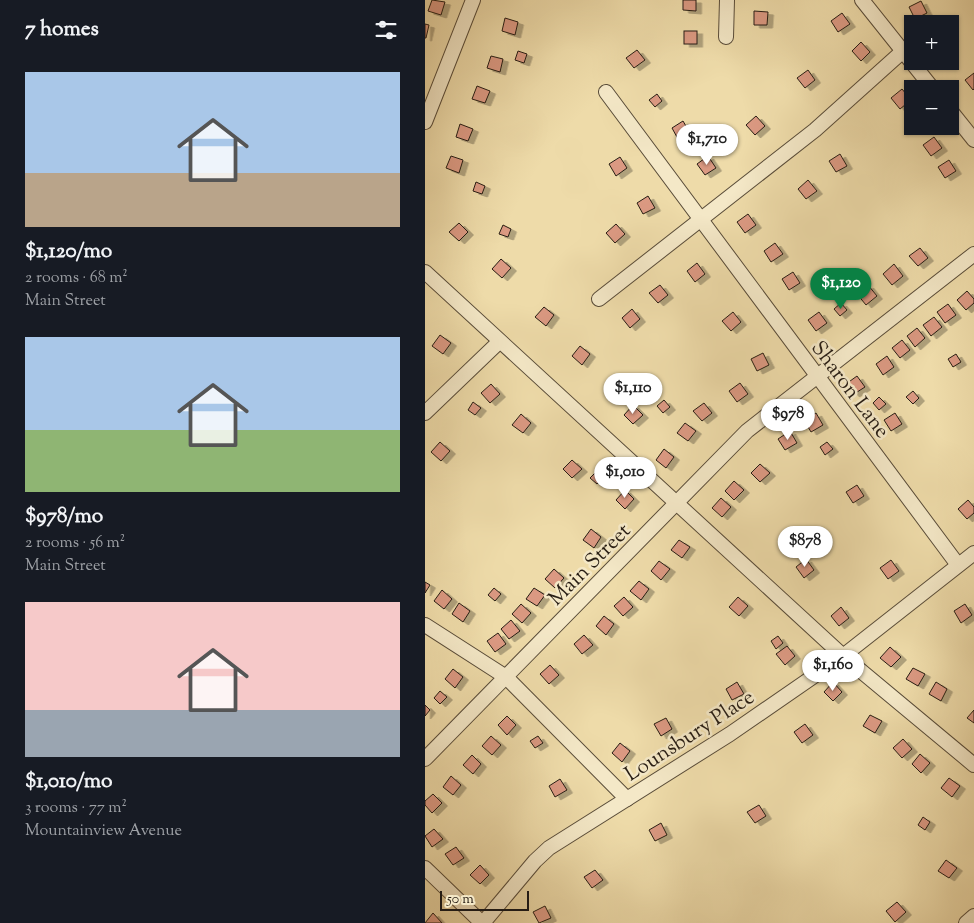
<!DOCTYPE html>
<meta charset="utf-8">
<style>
body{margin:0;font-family:"Sorts Mill Goudy",serif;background:#20242c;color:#f1f3f6;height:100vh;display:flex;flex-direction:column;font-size:19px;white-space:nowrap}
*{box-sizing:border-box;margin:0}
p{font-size:16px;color:#9ea1a6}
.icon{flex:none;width:28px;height:28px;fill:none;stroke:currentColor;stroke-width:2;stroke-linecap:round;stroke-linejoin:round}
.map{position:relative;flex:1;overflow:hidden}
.details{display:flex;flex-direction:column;background:#171b24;width:425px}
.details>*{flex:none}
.buttons{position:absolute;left:479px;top:15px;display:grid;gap:10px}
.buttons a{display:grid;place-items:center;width:55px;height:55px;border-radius:0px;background:#171b24;box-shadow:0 1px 4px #0004;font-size:25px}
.scale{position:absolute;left:15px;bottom:12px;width:89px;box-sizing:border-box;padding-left:5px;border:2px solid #271d14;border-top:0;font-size:14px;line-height:18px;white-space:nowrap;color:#271d14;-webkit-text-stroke:4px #f4e8c7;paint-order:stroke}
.price{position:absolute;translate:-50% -42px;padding:0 11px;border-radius:18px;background:#fff;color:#222;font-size:16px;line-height:32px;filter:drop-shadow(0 1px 2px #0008)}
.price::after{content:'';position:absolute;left:50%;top:30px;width:15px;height:11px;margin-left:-8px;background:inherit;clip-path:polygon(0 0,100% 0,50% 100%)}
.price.selected{background:#0b8043;color:#fff}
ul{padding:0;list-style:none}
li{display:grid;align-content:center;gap:10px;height:265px;padding:0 25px}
li span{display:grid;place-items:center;height:155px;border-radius:0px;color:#555}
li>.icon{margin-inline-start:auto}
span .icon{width:90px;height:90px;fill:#fffc;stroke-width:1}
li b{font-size:21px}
h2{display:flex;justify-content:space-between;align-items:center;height:60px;padding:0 25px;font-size:21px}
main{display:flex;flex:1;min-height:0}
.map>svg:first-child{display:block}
.building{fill:#db9982;stroke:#271d14;filter:url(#shadow)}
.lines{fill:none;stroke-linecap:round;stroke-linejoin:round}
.street-casing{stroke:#594c39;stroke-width:16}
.street{stroke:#f4e8c7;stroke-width:14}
.labels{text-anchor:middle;stroke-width:5;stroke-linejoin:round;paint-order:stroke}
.street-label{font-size:21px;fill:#271d14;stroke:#f4e8c7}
</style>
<main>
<section class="details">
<h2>7 homes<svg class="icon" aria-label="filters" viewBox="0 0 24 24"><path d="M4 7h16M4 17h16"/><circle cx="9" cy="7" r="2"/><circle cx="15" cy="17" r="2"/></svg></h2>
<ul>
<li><span style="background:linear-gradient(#a9c7e8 65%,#b9a48a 0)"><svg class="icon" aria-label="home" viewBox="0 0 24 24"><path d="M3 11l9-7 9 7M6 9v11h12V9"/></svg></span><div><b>$1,120/mo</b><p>2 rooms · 68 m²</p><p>Main Street</p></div></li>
<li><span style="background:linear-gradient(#a9c7e8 60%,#8fb573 0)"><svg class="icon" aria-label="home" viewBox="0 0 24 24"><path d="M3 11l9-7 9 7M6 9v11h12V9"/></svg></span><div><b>$978/mo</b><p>2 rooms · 56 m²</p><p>Main Street</p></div></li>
<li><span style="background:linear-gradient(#f6c9c9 70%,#9aa5b1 0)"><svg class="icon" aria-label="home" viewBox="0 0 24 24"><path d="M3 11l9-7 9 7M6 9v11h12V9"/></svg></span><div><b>$1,010/mo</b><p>3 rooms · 77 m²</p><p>Mountainview Avenue</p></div></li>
</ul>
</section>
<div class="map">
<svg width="549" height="923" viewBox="0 0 549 923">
<defs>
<filter id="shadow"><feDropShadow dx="5.5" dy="3" stdDeviation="0" flood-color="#0004"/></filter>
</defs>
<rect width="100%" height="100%" fill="#eedba9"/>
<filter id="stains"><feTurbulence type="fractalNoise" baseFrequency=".004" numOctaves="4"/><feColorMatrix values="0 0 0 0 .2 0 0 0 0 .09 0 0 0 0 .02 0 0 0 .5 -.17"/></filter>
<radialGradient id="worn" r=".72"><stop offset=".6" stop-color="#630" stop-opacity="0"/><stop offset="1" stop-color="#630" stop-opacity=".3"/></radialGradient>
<!-- building -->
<g class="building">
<polygon points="7,0 20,2 16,15 3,11"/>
<polygon points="258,0 271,0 271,11 258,10"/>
<polygon points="496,1 502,13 490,19 484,7"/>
<polygon points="329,11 343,12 342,25 329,25"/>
<polygon points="417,13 425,24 413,32 406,21"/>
<polygon points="80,18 93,22 90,35 77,31"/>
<polygon points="0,24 4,25 1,38 0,38"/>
<rect x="259" y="31" width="13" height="13"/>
<polygon points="436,42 445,52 436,61 427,51"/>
<polygon points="212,50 220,60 209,68 201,58"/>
<polygon points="93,51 102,54 99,63 90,60"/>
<polygon points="66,56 78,59 75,72 62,68"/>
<polygon points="383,70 390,80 380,88 372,78"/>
<polygon points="549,73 549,89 548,90 540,80"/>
<polygon points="52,86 65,91 60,103 47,99"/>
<polygon points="477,89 486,100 475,109 466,98"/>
<polygon points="232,94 237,101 230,107 224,100"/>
<polygon points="488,114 488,125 482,118"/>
<polygon points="331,116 340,126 330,135 321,125"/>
<polygon points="258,121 265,133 253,139 247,128"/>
<polygon points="35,124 48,129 43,141 31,137"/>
<polygon points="509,137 517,148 506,156 498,145"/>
<polygon points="415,154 422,166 411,172 404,161"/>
<polygon points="26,156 38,160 34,173 21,168"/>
<polygon points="283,156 291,168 280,175 272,164"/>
<polygon points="195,157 202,168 191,176 184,164"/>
<polygon points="524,160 531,171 520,178 513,167"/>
<polygon points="383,180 392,191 381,199 373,189"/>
<polygon points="51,182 60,186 57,194 48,191"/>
<polygon points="223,196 230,208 218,214 212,203"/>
<polygon points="323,214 331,225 320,233 312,222"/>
<polygon points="34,223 43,232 34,241 24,232"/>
<polygon points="191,224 200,234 190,243 181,233"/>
<polygon points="78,225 86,229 83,237 74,234"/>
<polygon points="350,243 358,254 346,262 339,251"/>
<polygon points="495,248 503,258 493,266 484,256"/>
<polygon points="76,259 86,268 77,278 67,269"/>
<polygon points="272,263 280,274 270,282 262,271"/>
<polygon points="469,264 478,276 467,285 458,274"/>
<polygon points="368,272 375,283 364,290 357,279"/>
<polygon points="235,285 243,295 233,303 224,293"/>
<polygon points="443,285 452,296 441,305 432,294"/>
<polygon points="542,291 549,299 549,303 541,310 532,300"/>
<polygon points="416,303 422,310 415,316 409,309"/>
<polygon points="523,304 531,315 520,323 512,312"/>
<polygon points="119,307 129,315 121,326 110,317"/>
<polygon points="207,309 215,319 205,328 197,318"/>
<polygon points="308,312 316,322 306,331 297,321"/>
<polygon points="394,312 402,323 391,331 383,320"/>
<polygon points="509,317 517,327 506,336 498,325"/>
<polygon points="492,328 500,338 490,347 482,336"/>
<polygon points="15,335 26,343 18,354 7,346"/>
<polygon points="477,340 485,350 475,358 467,348"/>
<polygon points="155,346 165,354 157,365 147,356"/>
<polygon points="338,353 344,365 332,371 326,359"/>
<polygon points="531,354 536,362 528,367 523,359"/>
<polygon points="462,356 469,367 458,375 451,364"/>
<polygon points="432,376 440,387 429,394 421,384"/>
<polygon points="315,383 323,394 312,402 304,391"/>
<polygon points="66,384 75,394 65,403 56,393"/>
<polygon points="202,388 209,393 204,400 196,395"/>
<polygon points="488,391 494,398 488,404 481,397"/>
<polygon points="454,397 461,404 454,410 448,403"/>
<polygon points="239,400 245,407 238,413 232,406"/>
<polygon points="48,402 56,408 50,415 43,410"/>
<polygon points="279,403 287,413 277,421 268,411"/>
<polygon points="208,405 218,415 208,424 199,415"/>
<polygon points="391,413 398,425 386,432 379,420"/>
<polygon points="470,413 477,424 466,431 459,420"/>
<polygon points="96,414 106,423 98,433 87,425"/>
<polygon points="260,423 271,431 263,441 252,433"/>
<polygon points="365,431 372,443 360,450 353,439"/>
<polygon points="15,442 25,451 16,461 6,452"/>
<polygon points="402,442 408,449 400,455 395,447"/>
<polygon points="239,449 249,457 241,468 231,460"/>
<polygon points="147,460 157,469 147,478 138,469"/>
<polygon points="335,464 345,473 335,482 326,473"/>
<polygon points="172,471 178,477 172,484 165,478"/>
<polygon points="309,481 319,490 309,500 300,491"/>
<polygon points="432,485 439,496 428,503 421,492"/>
<polygon points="200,490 209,499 200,509 191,500"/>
<polygon points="296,498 306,507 297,517 287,508"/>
<polygon points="543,500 549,507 549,513 542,519 533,509"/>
<polygon points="166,529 176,537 169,548 158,540"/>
<polygon points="254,540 265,547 257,558 246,550"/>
<polygon points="381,559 389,570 379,578 371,567"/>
<polygon points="466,560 474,571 463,579 455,568"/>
<polygon points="234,561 245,569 236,580 226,571"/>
<polygon points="129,569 139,578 130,588 120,579"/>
<polygon points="214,581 224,589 216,600 205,591"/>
<polygon points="0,582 5,585 0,593"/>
<polygon points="69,588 76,594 70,601 63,595"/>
<polygon points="109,588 120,595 112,606 101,599"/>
<polygon points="17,590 27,599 19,609 9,601"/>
<polygon points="199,597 208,607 198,616 189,606"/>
<polygon points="313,597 323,606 314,616 304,607"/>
<polygon points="34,603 45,611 38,622 27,614"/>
<polygon points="96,604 106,613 97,623 87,614"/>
<polygon points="540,604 547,615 536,623 529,611"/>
<polygon points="416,607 424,618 414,626 406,616"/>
<polygon points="179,616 189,624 181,635 171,626"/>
<polygon points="86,620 95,631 84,639 76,629"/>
<polygon points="73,633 81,644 70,652 62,641"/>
<polygon points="159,635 168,645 157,654 149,644"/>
<polygon points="353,636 358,643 351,649 346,641"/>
<polygon points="362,646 370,656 360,665 351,654"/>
<polygon points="465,647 476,657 466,667 455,658"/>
<polygon points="125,665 134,675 124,684 115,674"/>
<polygon points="488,668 500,674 493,686 481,679"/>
<polygon points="28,669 38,677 30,688 20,679"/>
<polygon points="312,682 319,694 307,700 301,689"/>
<polygon points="408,682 417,692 408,701 399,692"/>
<polygon points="511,682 522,689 516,701 504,694"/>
<polygon points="15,691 22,697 15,704 9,698"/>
<polygon points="0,705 5,710 0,716"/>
<polygon points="549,710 549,723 542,718"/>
<polygon points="445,715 457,721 450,733 438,726"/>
<polygon points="82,716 91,725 82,735 73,725"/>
<polygon points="241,718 247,729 236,736 229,724"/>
<polygon points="380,724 388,735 377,743 369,732"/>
<polygon points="66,736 76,745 67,755 57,746"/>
<polygon points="113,736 118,743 110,748 105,741"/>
<polygon points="478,739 487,749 477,758 468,748"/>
<polygon points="195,743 205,751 197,762 187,753"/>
<polygon points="495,754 505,763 496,773 487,764"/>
<polygon points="47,755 56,764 48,774 38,765"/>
<polygon points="26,776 36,785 28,795 18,787"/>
<polygon points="524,778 535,786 527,797 516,788"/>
<polygon points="135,779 142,790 130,797 124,786"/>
<polygon points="8,794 17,803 7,813 0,805 0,801"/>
<polygon points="334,805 341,816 330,823 322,812"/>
<polygon points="498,817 505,822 500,830 493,825"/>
<polygon points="236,823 242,835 230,841 224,830"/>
<polygon points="9,829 18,839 7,847 0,836"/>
<polygon points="31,847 39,858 28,865 20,854"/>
<polygon points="521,860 532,868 524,878 513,871"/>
<polygon points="55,865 64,875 55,884 45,875"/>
<polygon points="170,870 178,880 167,888 159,877"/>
<polygon points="472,902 481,912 470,922 461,911"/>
<polygon points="120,906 126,918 114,923 108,912"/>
<polygon points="8,913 17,923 0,923"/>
</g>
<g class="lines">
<defs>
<g id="street">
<polyline points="437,0 508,89"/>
<polyline points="301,37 302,0"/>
<polyline points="181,92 533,565"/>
<polyline points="525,110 549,140"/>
<polyline points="0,122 48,0"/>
<polyline points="0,272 418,656 549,765"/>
<polyline points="174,299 390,130 478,51"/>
<polyline points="0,413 74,342"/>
<polyline points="0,625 81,677 202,799"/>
<polyline points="0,759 322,431 549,254"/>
<polyline points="0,868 57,923"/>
<polyline points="58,923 110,861 124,848 305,734 418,656 549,553"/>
<polyline points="541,923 549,916"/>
</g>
</defs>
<!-- street casing -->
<use href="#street" class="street-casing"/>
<!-- street -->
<use href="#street" class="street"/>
</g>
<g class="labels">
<!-- street labels -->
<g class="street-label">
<text transform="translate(426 389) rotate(53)" y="7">Sharon Lane</text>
<text transform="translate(164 564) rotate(-45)" y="7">Main Street</text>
<text transform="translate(264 735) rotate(-33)" y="7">Lounsbury Place</text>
</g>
</g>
<rect width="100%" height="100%" filter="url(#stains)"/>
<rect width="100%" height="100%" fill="url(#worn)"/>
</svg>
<div class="buttons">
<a>+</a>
<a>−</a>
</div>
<div class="scale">50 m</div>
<b class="price" style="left:282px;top:166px">$1,710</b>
<b class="price selected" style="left:416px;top:310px">$1,120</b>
<b class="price" style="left:208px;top:415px">$1,110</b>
<b class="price" style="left:363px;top:441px">$978</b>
<b class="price" style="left:200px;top:499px">$1,010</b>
<b class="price" style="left:380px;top:568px">$878</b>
<b class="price" style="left:408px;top:692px">$1,160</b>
</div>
</main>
